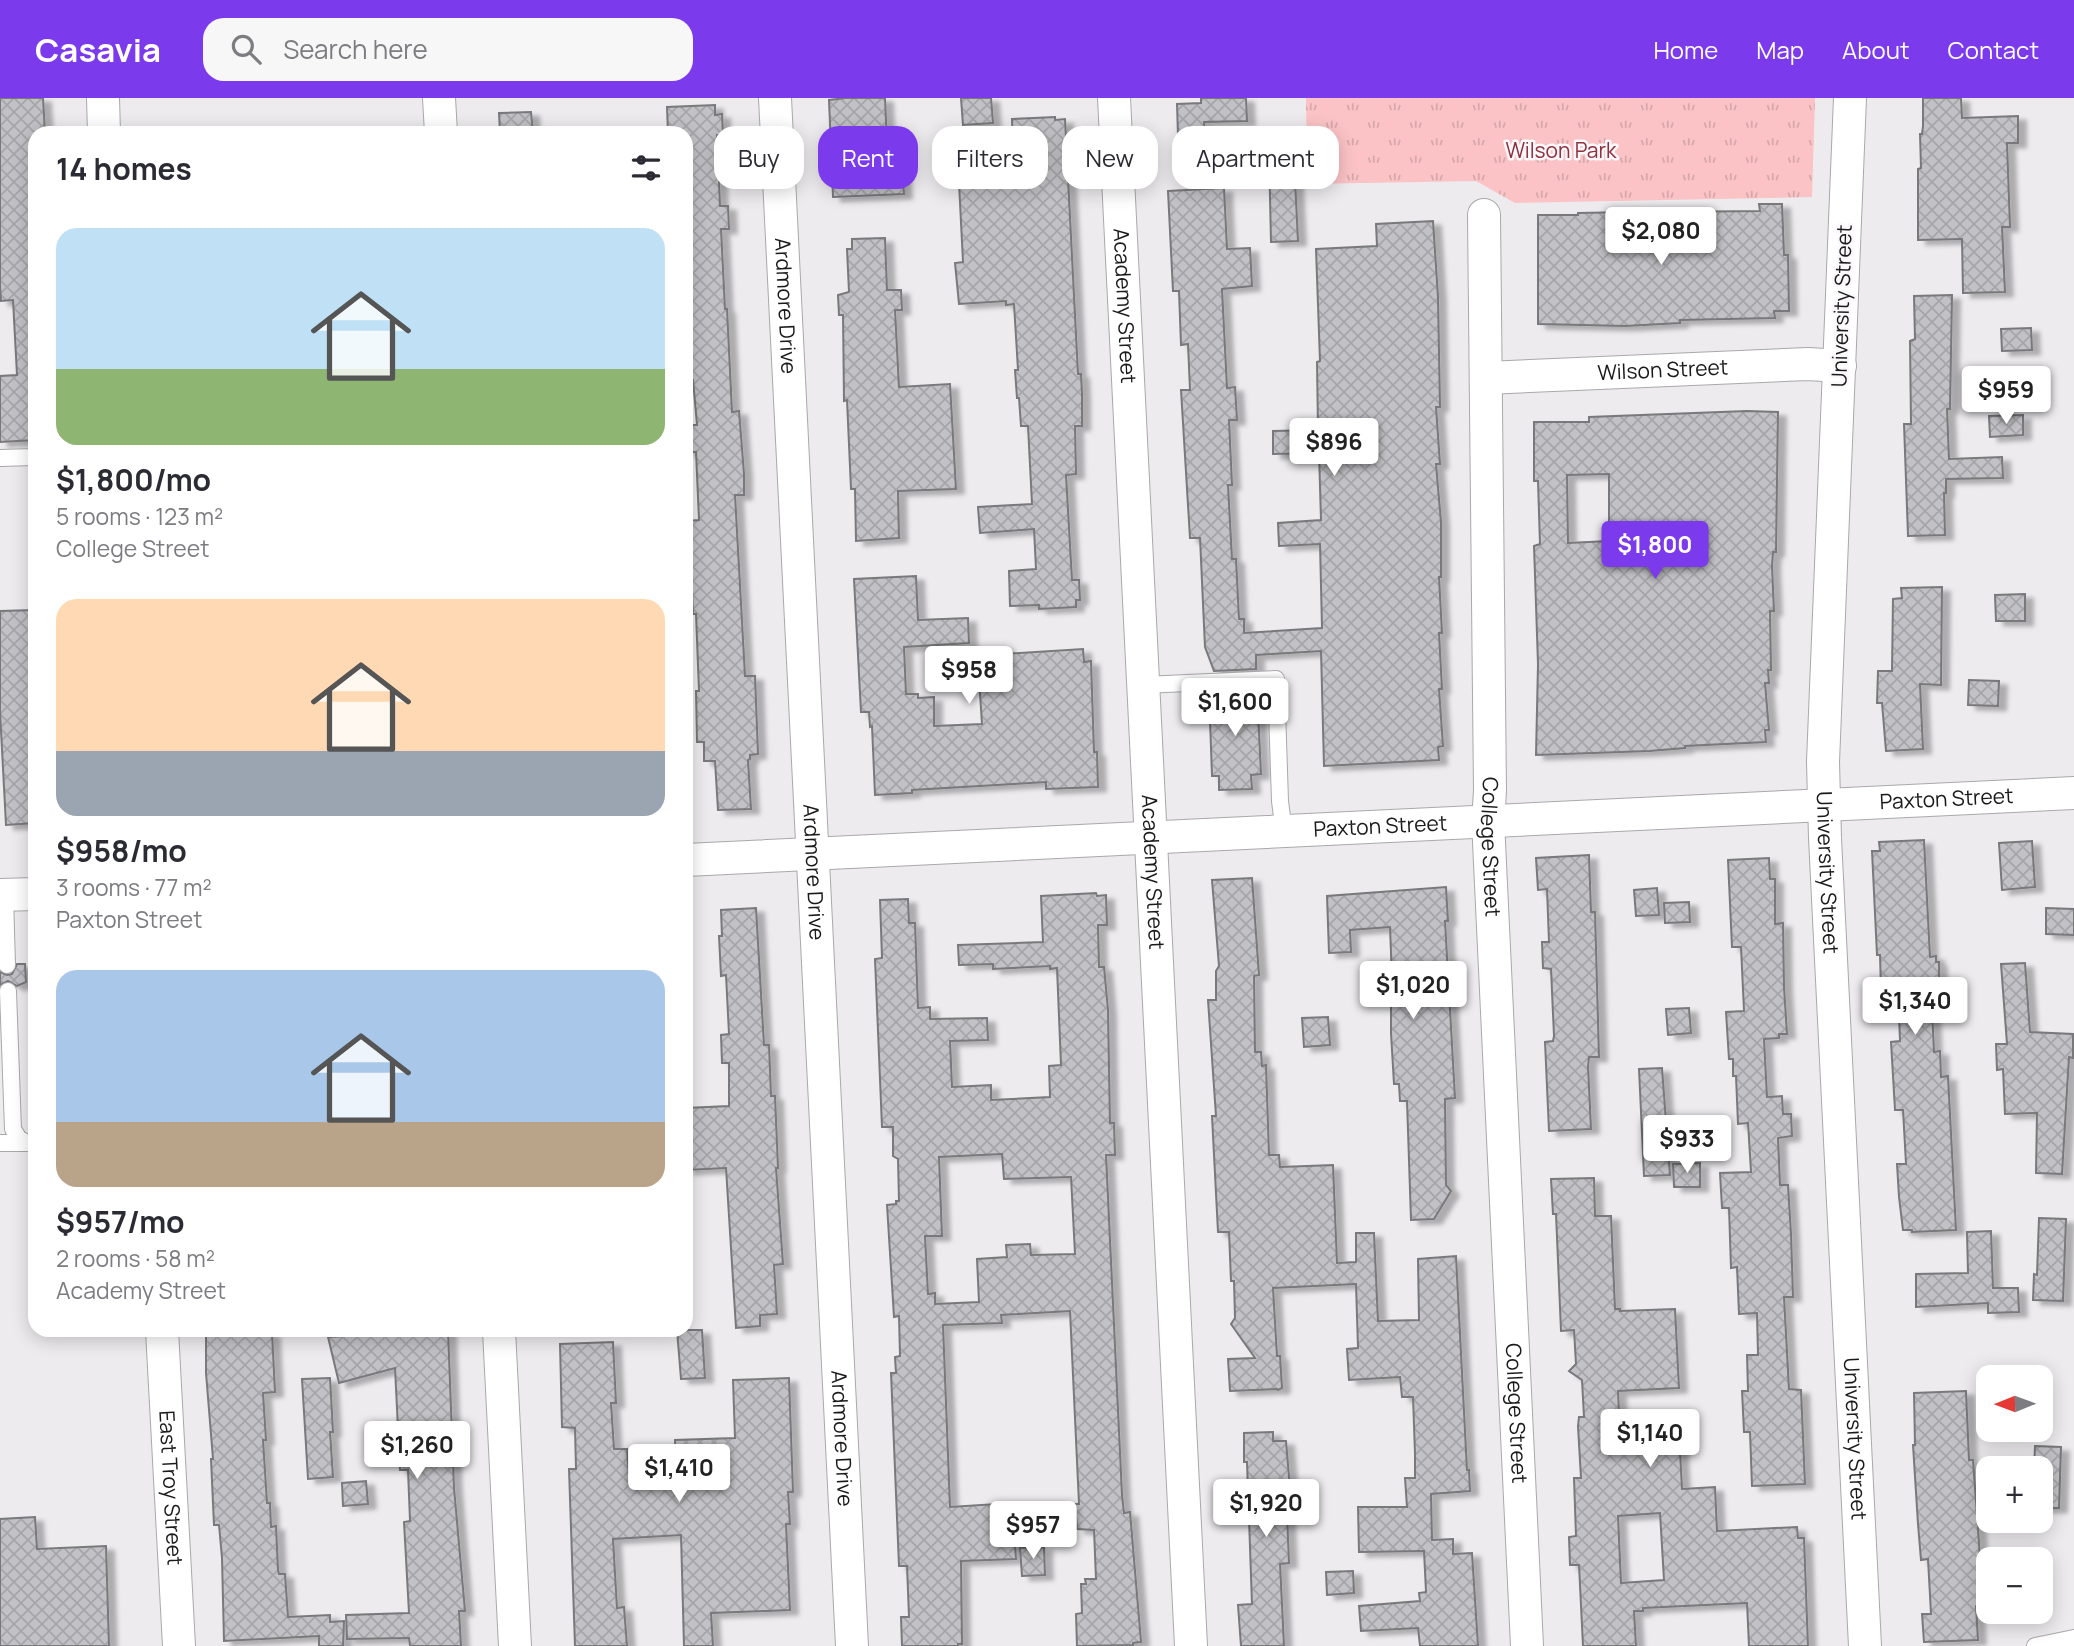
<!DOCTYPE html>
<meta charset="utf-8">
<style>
body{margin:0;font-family:Manrope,sans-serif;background:#f7f7f7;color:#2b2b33;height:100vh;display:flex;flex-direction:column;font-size:26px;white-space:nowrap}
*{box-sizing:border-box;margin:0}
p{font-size:23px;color:#7c7c81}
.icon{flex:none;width:38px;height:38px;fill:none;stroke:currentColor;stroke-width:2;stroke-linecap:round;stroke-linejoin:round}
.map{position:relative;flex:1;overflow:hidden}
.sheet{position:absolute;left:28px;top:28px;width:665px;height:1211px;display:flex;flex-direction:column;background:#fff;border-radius:21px;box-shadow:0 4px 18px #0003}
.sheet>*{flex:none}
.hud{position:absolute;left:714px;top:28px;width:665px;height:63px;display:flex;gap:14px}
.needle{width:46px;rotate:269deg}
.fabs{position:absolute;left:1976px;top:1267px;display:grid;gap:14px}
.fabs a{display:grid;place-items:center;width:77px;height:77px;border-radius:14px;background:#fff;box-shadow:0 4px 18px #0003;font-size:35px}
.price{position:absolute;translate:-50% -60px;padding:0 16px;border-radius:7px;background:#fff;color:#222;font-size:23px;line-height:46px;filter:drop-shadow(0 2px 4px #0008)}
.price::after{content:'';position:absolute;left:50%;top:42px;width:21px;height:16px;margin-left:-10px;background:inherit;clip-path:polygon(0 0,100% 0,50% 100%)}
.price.selected{background:#7c3aed;color:#fff}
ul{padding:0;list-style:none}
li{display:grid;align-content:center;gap:14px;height:371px;padding:0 28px}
li span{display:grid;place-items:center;height:217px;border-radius:21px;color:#555}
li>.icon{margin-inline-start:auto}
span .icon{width:126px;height:126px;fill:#fffc;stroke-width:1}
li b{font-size:30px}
h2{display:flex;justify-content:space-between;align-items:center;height:84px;padding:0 28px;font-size:30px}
.tag{padding:0 24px;border-radius:21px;background:#fff;box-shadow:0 4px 18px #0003;font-size:24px;line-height:63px}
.tag.selected{background:#7c3aed;color:#fff}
header{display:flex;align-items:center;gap:42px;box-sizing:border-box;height:98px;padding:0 35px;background:#7c3aed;color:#fff}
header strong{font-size:33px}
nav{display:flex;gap:38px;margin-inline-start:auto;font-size:24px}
.search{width:490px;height:63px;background:#f7f7f7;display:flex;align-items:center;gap:18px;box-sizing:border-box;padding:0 24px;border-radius:21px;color:#7c7c81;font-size:26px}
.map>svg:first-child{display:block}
.grass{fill:url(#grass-tufts)}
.building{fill:url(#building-cross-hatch);stroke:#79797c;stroke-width:2;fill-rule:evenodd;filter:url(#shadow)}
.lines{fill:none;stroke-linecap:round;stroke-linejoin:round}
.service-casing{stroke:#aaa8ab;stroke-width:18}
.minor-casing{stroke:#aaa8ab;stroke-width:34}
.service{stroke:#fff;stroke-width:16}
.minor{stroke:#fff;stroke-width:32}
.labels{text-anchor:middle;stroke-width:5;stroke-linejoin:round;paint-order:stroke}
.park-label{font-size:21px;fill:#912f3d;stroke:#faf8fb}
.street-label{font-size:21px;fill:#1b1a1b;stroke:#faf8fb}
</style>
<header>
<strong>Casavia</strong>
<div class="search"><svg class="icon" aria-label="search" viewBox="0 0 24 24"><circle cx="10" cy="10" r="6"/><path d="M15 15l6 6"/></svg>Search here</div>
<nav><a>Home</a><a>Map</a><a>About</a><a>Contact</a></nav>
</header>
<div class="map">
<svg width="2074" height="1548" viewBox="0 0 2074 1548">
<defs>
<pattern id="grass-tufts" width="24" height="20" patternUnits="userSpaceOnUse" patternTransform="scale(1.75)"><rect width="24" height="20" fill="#fbc3c5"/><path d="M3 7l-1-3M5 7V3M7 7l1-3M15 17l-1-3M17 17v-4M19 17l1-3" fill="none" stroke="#d7a7a9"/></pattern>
<pattern id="building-cross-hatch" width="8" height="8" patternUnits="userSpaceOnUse" patternTransform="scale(1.75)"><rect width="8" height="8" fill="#c2c2c6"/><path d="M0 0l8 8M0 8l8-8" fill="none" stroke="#a6a6aa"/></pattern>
<filter id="shadow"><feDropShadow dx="8" dy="4.5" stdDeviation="2" flood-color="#0004"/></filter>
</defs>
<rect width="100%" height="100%" fill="#edebee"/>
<!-- grass -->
<polygon class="grass" points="1306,0 1815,0 1812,99 1515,105 1476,83 1307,86"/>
<!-- building -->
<g class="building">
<polygon points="0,0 43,0 45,35 35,35 35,342 0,344 0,278 17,277 13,202 1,203 0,188"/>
<polygon points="846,0 885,0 888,68 902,67 904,96 833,99 829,2"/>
<polygon points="961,0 991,0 993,25 963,27"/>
<polygon points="1201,0 1246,0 1247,23 1204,24 1205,37 1178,38 1177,6 1201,5"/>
<polygon points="1923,0 1961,0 1962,20 2018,18 2018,45 2007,45 2010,129 2002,129 2005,194 1963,195 1962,141 1918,142 1918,71 1921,70 1920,36 1922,36 1923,28"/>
<polygon points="715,7 715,17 722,16 723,37 717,37 720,108 728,108 729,131 721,131 725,211 727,211 732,314 739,313 744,376 744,397 735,397 745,578 755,578 758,656 750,657 750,661 748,662 751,711 718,712 715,663 704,663 704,644 697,644 696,593 699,593 696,516 693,516 690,446 686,446 686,423 699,422 696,354 686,354 686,327 697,327 693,282 686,282 686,250 692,250 689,184 686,185 686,35 668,35 667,9"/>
<polygon points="531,14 533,35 500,35 499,15"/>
<polygon points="1055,19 1055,22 1065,21 1078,276 1081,276 1082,296 1082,328 1075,328 1076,376 1066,377 1072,482 1079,482 1080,502 1076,502 1076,509 1039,511 1039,507 1010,508 1009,473 1036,471 1034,431 980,435 978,409 1032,406 1028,328 1021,328 1019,300 1017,300 1015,272 1018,272 1014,206 1006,207 1006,203 959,206 955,165 963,164 959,85 1014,83 1012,21"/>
<polygon points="1298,56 1299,82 1295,82 1298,143 1271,144 1269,57"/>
<polygon points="1224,90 1227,151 1250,150 1252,188 1222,191 1227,290 1235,289 1237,322 1229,322 1232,387 1228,387 1232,461 1236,461 1239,521 1244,521 1244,535 1322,530 1320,446 1279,448 1278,425 1321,422 1319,355 1273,356 1273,333 1318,332 1317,264 1320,263 1316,151 1377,148 1376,126 1433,123 1438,199 1440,309 1436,309 1440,366 1436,366 1441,424 1441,479 1439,479 1442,535 1439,535 1442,591 1439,591 1443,648 1438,649 1439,662 1324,668 1321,553 1256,557 1256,571 1214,573 1205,549 1200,440 1190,440 1181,292 1190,292 1188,246 1181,247 1179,193 1173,193 1168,93"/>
<polygon points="1759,106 1782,106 1784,157 1788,157 1789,213 1774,213 1775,220 1680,222 1680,225 1625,228 1538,226 1538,117 1578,117 1578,115 1632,114 1632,112 1657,111 1657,114 1760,113"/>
<polygon points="885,140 887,192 901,192 902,212 895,212 899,289 950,286 956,391 898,393 899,440 856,443 855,391 851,391 847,302 844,303 843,217 839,217 838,197 849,194 847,151 852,151 852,141"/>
<polygon points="1952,197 1950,311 1947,311 1949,361 2002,359 2003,380 1946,381 1946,395 1944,395 1945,437 1908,438 1904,326 1911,326 1910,243 1915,241 1914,198"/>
<polygon points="2031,230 2032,252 2002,253 2001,231"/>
<path d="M1747 313 1778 314 1776 454H1773L1772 468 1774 513H1770L1771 572H1768L1769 585H1765L1769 632H1765L1766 644 1685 648V650L1649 653 1536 657 1538 566 1534 448 1540 446 1538 383H1534V324H1589V319ZM1609 376V443L1568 445 1567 377Z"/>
<polygon points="2023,317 2023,337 1990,339 1989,318"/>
<polygon points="916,478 918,522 968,520 969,545 904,549 906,596 918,596 918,600 934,599 934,628 982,626 977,551 1004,550 1004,556 1083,551 1084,564 1091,563 1094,654 1097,654 1098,689 1046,691 1046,684 912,692 912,695 875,697 872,628 870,629 869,614 861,614 854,481"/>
<polygon points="1942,489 1941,587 1920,586 1923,651 1886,653 1882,605 1877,605 1878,573 1892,573 1893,501 1902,500 1901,490"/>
<polygon points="2025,496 2025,523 1996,523 1995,497"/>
<polygon points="35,512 35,725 6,727 0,614 0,513"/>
<polygon points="1969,582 1999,583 1998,608 1968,607"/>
<polygon points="1257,592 1261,676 1251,677 1252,691 1219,692 1219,678 1212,678 1209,595"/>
<polygon points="1924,742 1930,859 1936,858 1936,864 1939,864 1939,888 1937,888 1937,891 1931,891 1934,954 1940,953 1941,979 1948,978 1956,1132 1912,1134 1912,1132 1903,1132 1899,1099 1897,1066 1906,1066 1903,1012 1895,1012 1891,944 1900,943 1898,892 1881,892 1880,857 1877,857 1872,753 1880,753 1879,744"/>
<polygon points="2032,743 2035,789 2002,792 1999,745"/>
<polygon points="1589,757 1591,814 1595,814 1599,959 1589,959 1588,968 1591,1031 1549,1033 1545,944 1553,943 1554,938 1551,871 1543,870 1542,844 1549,844 1547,791 1538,792 1536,760"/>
<polygon points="1769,760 1770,781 1775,781 1775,826 1783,825 1784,889 1787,936 1779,936 1779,940 1764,941 1767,999 1782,998 1783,1016 1791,1016 1792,1038 1778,1040 1780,1087 1788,1087 1791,1136 1793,1199 1784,1199 1789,1291 1801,1292 1805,1386 1752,1388 1750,1334 1744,1334 1742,1293 1748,1293 1747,1257 1758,1257 1757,1215 1739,1216 1737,1169 1731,1170 1729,1110 1722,1110 1720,1075 1751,1074 1748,1025 1738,1026 1736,978 1733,978 1733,961 1729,961 1726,914 1744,913 1741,849 1732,849 1728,762"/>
<polygon points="1252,780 1259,877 1254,878 1255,954 1261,954 1262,968 1266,967 1269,1057 1279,1057 1280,1069 1333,1067 1337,1165 1356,1164 1356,1135 1374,1135 1378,1223 1419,1222 1418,1161 1456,1158 1467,1372 1469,1372 1470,1393 1431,1396 1432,1442 1453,1441 1453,1456 1472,1455 1478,1548 1420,1548 1418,1530 1361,1533 1359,1508 1420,1503 1419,1495 1426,1494 1424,1453 1359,1454 1358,1409 1407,1409 1405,1380 1415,1380 1415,1356 1413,1299 1402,1299 1400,1279 1349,1282 1347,1251 1358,1250 1356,1186 1273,1190 1277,1258 1280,1258 1282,1290 1278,1292 1277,1291 1230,1293 1228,1261 1255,1260 1231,1226 1235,1220 1234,1183 1231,1183 1229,1134 1218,1134 1212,1018 1216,1018 1208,902 1216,902 1216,873 1219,868 1212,782"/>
<polygon points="1446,789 1448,823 1445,823 1455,1000 1445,1001 1446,1087 1451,1093 1434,1121 1411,1122 1407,1003 1400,1003 1399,986 1394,986 1391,935 1391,907 1393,907 1390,829 1350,832 1351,854 1329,855 1327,798"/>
<polygon points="1657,790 1659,817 1636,818 1634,792"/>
<path d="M1096 795 1097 798 1106 797 1107 827H1098L1099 869H1104L1108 912 1110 1025H1114L1115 1057H1106L1122 1397 1124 1415 1130 1414 1141 1544 1133 1545V1547L1077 1548 1076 1516 1082 1515 1081 1486H1086L1085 1481H1096L1094 1432 1077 1431 1075 1406H1079L1070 1213 1001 1217 1002 1225 943 1227 950 1409 1012 1405 1016 1461 961 1463 962 1546H958V1548H902L901 1519H909L907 1468H899L891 1275H896L895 1259 900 1258 899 1218 894 1219 887 1107 896 1106V1103H899L898 1061 893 1058V1029H882L875 861 882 860 880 802 908 801 909 825H915L918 910 930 909V921L987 920 988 942 950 943 952 989 991 987V1002L1050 999 1049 968 1061 967 1057 870 1050 871V868L993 871V866L959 867 958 847 1043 844 1041 798ZM1002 1056 1004 1081 1071 1079 1075 1156 1031 1157 1030 1146 1006 1147 1007 1159 977 1161 979 1204 935 1206V1195L928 1196 925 1138H942L939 1059Z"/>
<polygon points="1689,804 1690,824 1665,825 1664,805"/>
<polygon points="756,810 764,947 769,947 771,998 775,998 778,1070 776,1070 783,1166 774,1167 777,1216 760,1217 760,1228 736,1230 726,1070 686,1072 686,1010 729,1008 729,965 722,965 721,937 729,936 726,877 721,878 719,838 722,838 721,812"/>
<polygon points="2046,810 2074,811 2074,837 2046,836"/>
<polygon points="2025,865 2030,934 2073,936 2073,960 2069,959 2062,1076 2036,1075 2037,1015 2005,1016 2003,971 1997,972 1996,946 2007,946 2001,866"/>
<polygon points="17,866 25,866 26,884 17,888 8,883 0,887 0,874 7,877 12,876"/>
<polygon points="1689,910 1691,935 1668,937 1666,911"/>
<polygon points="1328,919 1330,947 1304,949 1302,920"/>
<polygon points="1662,970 1670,1077 1644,1078 1639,971"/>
<polygon points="1700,1065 1700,1089 1674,1089 1673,1066"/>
<path d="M1594 1080 1595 1118H1611L1615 1211H1620V1213L1675 1211 1679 1290 1618 1293 1620 1337 1679 1334 1682 1391 1715 1389 1717 1433 1797 1429 1798 1440H1804L1808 1548H1749L1747 1505 1643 1510V1513H1634L1636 1548H1583L1579 1467H1570L1569 1439 1576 1438 1574 1380H1581L1578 1328 1579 1319H1584L1582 1282 1569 1273 1576 1266 1574 1232 1561 1233 1556 1116H1553L1551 1081ZM1660 1415 1664 1482 1621 1485 1618 1418Z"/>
<polygon points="2039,1120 2066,1121 2063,1203 2033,1202 2034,1176 2037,1177"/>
<polygon points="1991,1133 1993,1190 2018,1190 2019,1214 1988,1215 1988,1205 1916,1209 1916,1176 1968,1175 1967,1134"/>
<polygon points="214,1232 266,1232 266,1235 272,1235 275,1294 263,1295 266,1342 263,1342 267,1405 270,1405 271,1429 276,1428 278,1472 279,1476 285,1476 288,1519 330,1517 330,1524 344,1523 343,1548 319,1548 319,1538 224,1543 222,1460 219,1427 214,1427 211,1361 213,1361 206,1275 206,1238 214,1237"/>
<polygon points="380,1232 448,1232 454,1390 465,1513 459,1513 461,1548 410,1548 409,1540 347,1541 346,1517 409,1515 404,1424 410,1423 408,1372 400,1372 395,1270 339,1285 328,1239 380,1236"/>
<polygon points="677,1232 702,1232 705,1280 681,1281"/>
<polygon points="613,1244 616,1305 611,1305 614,1351 627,1351 629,1376 676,1374 675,1342 735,1340 733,1282 789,1280 793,1394 788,1394 790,1426 786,1426 790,1512 711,1515 713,1548 684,1548 681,1437 613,1441 617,1510 624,1509 627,1548 575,1548 569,1371 576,1371 575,1330 562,1329 560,1246"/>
<polygon points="330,1280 333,1334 330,1334 333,1379 308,1381 302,1281"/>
<polygon points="1966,1293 1969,1362 1973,1362 1979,1445 1982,1507 1976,1508 1978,1542 1924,1544 1922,1516 1931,1516 1928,1461 1921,1462 1918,1426 1913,1347 1915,1347 1914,1295"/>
<polygon points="1273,1334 1273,1343 1286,1343 1289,1379 1291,1416 1287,1416 1289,1465 1280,1466 1284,1548 1241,1548 1238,1507 1252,1506 1247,1364 1244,1364 1244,1335"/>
<polygon points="2035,1348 2061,1349 2059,1410 2040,1410 2040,1370 2034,1370"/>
<polygon points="366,1383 368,1406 343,1408 342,1385"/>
<polygon points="35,1419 37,1451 106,1448 109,1548 0,1548 0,1421"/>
<polygon points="1044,1449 1045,1477 1022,1478 1020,1450"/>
<polygon points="1353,1473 1354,1495 1327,1497 1326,1474"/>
</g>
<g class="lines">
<defs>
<g id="service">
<polyline points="0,360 35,359"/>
<polyline points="1143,587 1276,581 1280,703 1284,734"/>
<polyline points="5,797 7,867"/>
<polyline points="8,893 13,1031 19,1041 28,1045"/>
<polyline points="0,1045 29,1045"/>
<polyline points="2035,1548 2074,1540"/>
</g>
<g id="minor">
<polyline points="103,0 104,35"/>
<polyline points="439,0 441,35"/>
<path id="s1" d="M775 0 852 1548"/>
<path id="s2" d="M1114 0 1191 1548"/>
<path id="s3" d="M1850 0 1823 664 1825 740 1865 1548"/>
<path id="s4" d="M1484 117 1490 693 1488 723 1527 1548"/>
<path id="s5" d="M1486 280 1808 266 1840 268"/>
<path id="s6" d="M686 762 2074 695"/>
<polyline points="0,797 35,796"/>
<path id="s7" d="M162 1232 179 1548"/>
<polyline points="499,1232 515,1548"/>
</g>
</defs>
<!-- service casing -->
<use href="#service" class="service-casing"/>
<!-- minor casing -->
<use href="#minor" class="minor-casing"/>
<!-- service -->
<use href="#service" class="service"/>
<!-- minor -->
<use href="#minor" class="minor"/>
</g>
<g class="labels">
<!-- park labels -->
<g class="park-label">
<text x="1561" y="60">Wilson Park</text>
</g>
<!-- street labels -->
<g class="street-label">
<text dy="7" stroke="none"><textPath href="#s1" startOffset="208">Ardmore Drive</textPath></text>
<text dy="7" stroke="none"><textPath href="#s2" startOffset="208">Academy Street</textPath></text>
<text transform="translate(1842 208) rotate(-88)" y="7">University Street</text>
<text dy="7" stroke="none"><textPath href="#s5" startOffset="177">Wilson Street</textPath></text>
<text dy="7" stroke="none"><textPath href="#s6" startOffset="1262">Paxton Street</textPath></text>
<text dy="7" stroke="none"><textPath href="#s6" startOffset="695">Paxton Street</textPath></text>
<text dy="7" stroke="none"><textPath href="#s4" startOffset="632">College Street</textPath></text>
<text dy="7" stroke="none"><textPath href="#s1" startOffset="775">Ardmore Drive</textPath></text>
<text dy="7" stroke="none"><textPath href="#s2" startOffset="775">Academy Street</textPath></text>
<text dy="7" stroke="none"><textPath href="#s3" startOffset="775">University Street</textPath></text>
<text dy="7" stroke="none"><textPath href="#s4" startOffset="1199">College Street</textPath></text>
<text dy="7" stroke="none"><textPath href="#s1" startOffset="1342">Ardmore Drive</textPath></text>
<text dy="7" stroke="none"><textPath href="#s3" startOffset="1342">University Street</textPath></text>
<text dy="7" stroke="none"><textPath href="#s7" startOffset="158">East Troy Street</textPath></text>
</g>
</g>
</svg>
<div class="fabs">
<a><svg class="needle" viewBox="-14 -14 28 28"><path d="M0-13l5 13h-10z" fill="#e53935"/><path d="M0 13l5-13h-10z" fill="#7c7c81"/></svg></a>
<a>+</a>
<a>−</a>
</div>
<b class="price" style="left:1661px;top:169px">$2,080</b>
<b class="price" style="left:2006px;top:328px">$959</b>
<b class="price" style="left:1334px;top:380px">$896</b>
<b class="price selected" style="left:1655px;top:483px">$1,800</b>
<b class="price" style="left:969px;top:608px">$958</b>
<b class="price" style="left:1235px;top:640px">$1,600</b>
<b class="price" style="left:1413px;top:923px">$1,020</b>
<b class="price" style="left:1915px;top:939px">$1,340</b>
<b class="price" style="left:1687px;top:1077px">$933</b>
<b class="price" style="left:1650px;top:1371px">$1,140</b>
<b class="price" style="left:417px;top:1383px">$1,260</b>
<b class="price" style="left:679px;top:1406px">$1,410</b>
<b class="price" style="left:1266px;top:1441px">$1,920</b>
<b class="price" style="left:1033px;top:1463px">$957</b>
<div class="hud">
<a class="tag">Buy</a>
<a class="tag selected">Rent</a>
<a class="tag">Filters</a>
<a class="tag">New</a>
<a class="tag">Apartment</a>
</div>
<section class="sheet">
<h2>14 homes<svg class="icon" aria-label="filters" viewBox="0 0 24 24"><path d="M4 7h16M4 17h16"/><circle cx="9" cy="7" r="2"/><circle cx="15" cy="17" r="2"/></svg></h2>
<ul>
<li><span style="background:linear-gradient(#bfe0f5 65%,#8fb573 0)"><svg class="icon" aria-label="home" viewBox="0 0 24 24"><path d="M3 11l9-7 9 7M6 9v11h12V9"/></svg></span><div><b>$1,800/mo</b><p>5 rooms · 123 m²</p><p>College Street</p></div></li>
<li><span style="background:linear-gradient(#ffd9b3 70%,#9aa5b1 0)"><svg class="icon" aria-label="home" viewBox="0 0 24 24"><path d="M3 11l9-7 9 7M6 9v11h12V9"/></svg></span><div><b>$958/mo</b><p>3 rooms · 77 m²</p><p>Paxton Street</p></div></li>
<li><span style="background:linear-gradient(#a9c7e8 70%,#b9a48a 0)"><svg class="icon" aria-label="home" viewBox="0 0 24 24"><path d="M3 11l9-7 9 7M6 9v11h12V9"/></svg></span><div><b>$957/mo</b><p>2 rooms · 58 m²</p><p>Academy Street</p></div></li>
</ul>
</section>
</div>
